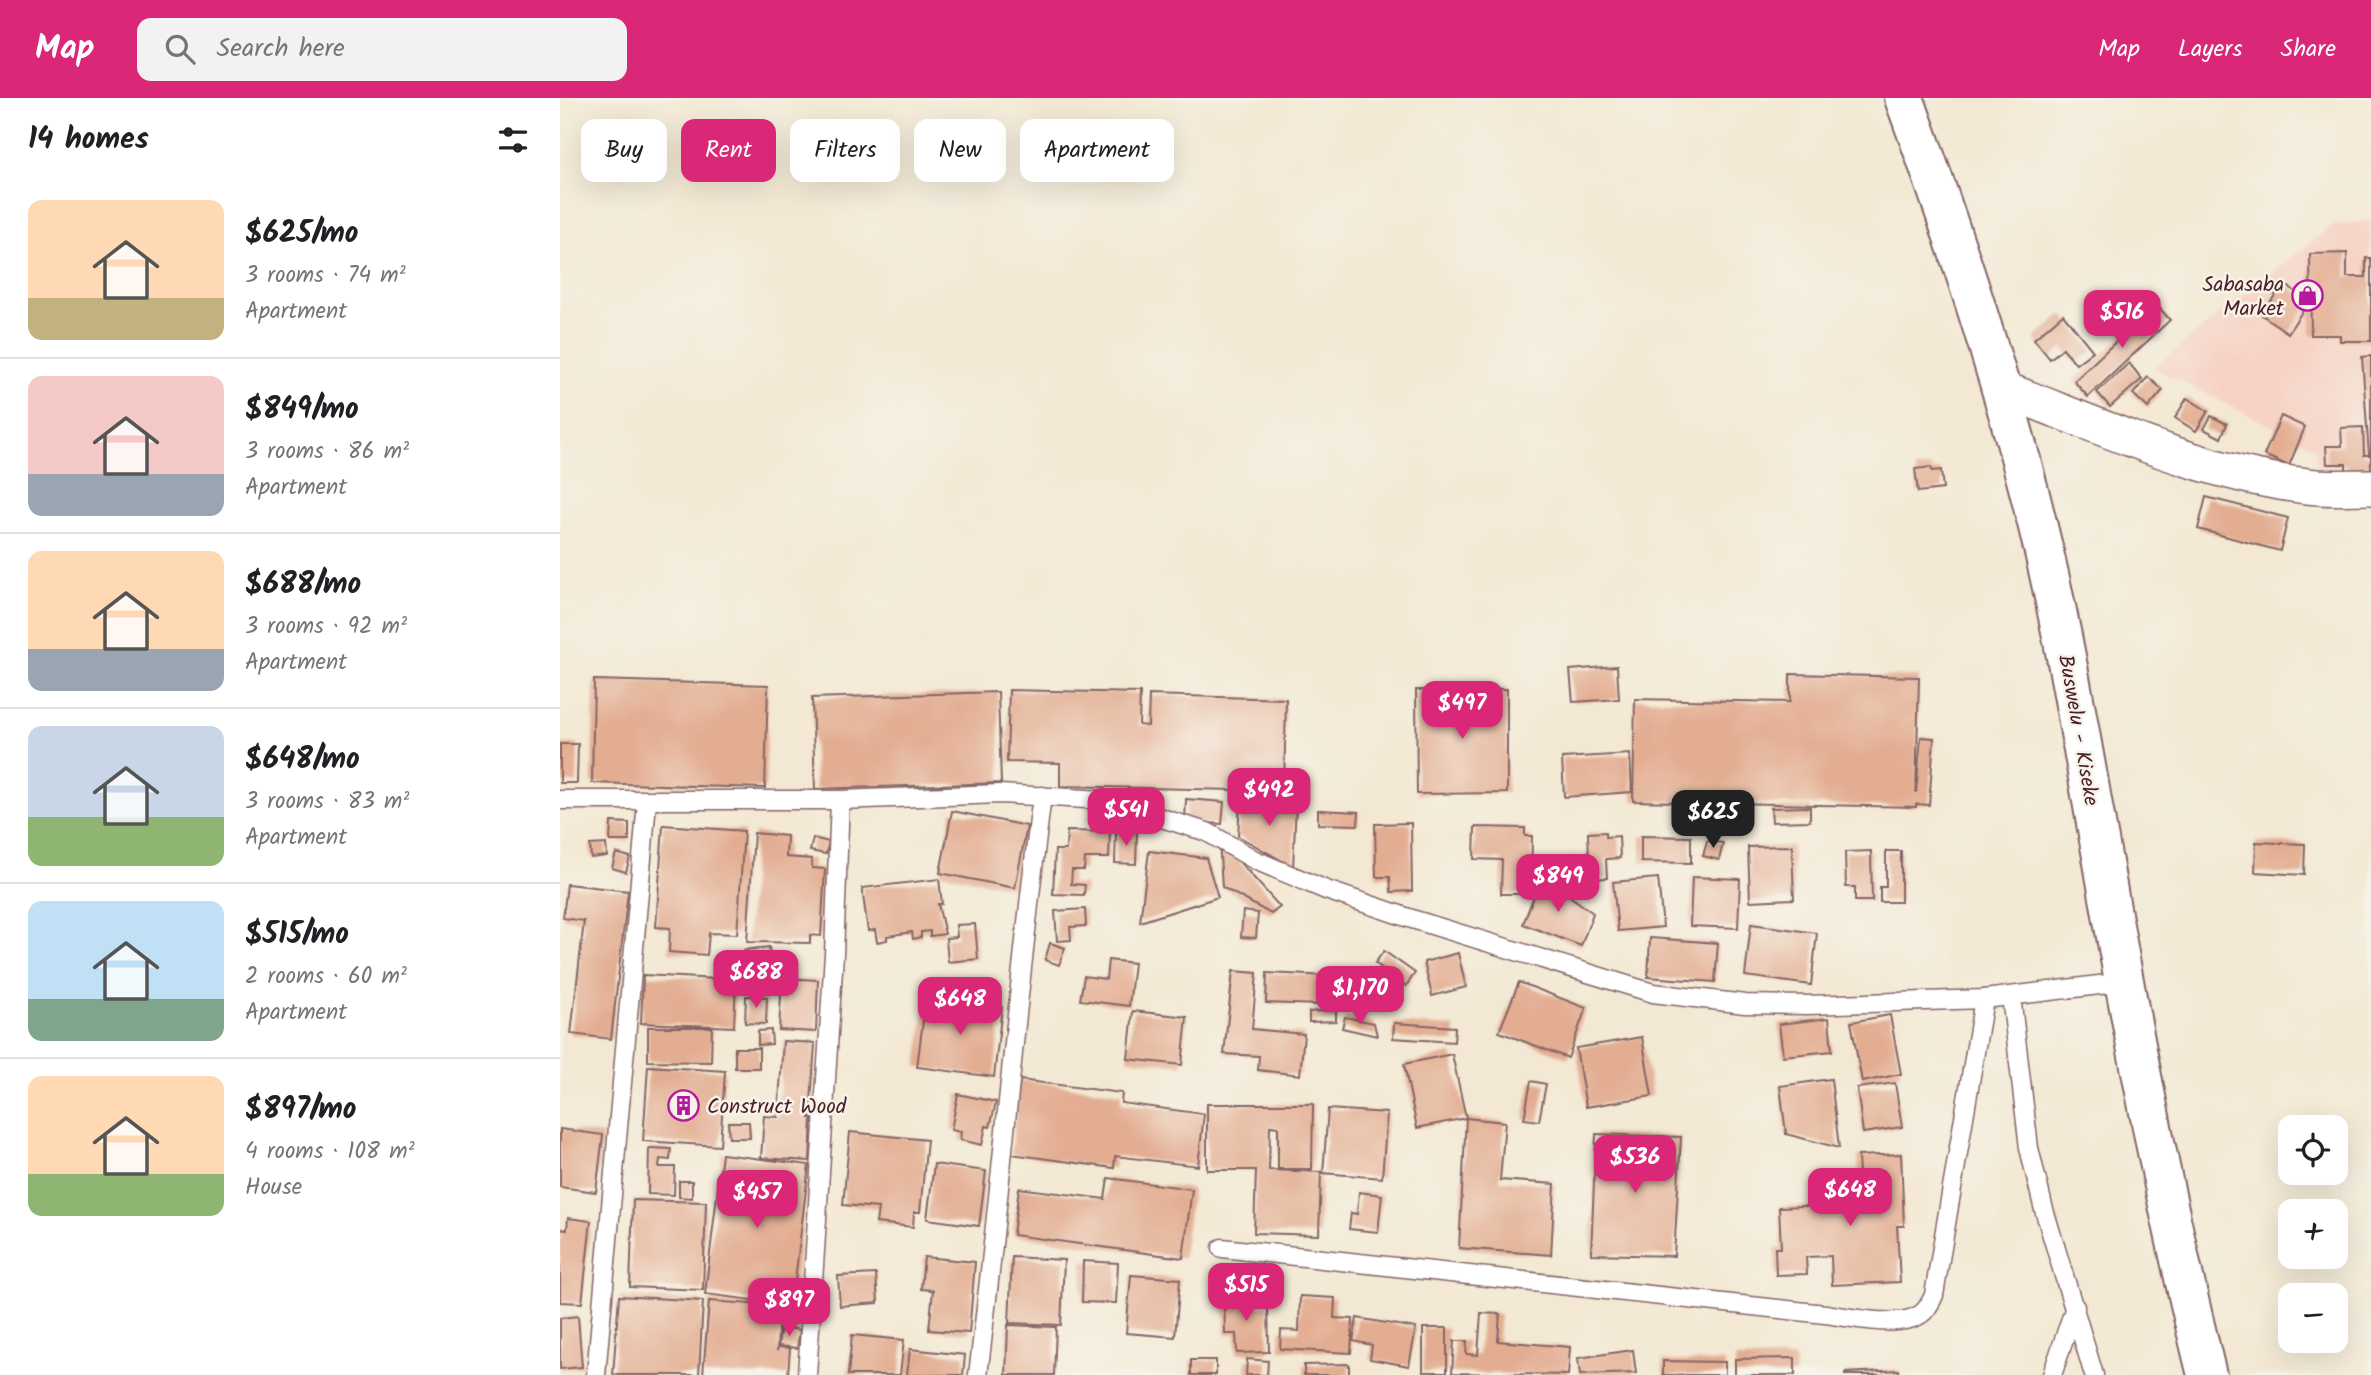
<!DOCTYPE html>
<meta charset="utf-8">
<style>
body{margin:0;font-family:Kalam,sans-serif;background:#f2f2f2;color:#202124;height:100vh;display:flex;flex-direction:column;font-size:26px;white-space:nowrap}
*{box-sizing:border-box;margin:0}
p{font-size:23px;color:#757577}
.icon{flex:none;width:38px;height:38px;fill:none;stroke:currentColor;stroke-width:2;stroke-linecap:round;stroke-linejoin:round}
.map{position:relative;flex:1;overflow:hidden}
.panel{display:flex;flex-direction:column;background:#fff;width:560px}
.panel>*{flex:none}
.guide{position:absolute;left:21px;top:21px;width:665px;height:63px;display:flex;gap:14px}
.controls{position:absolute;left:1718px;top:1017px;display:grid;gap:14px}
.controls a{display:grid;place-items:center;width:70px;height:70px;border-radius:14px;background:#fff;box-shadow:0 7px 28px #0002;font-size:35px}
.price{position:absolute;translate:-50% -60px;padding:0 16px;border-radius:14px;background:#db2777;color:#fff;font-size:23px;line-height:46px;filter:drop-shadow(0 2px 4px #0008)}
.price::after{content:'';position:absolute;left:50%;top:42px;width:21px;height:16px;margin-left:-10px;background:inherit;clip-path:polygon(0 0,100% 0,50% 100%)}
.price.on{background:#222;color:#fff}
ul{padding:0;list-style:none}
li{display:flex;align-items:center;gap:21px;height:175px;padding:0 28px}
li+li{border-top:2px solid #e0e0e0}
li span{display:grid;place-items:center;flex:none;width:196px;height:140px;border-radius:14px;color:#555}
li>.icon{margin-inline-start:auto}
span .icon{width:84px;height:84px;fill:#fffc;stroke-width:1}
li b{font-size:30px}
h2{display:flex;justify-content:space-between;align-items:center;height:84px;padding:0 28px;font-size:30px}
.tag{padding:0 24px;border-radius:14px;background:#fff;box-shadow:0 7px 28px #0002;font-size:24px;line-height:63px}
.tag.on{background:#db2777;color:#fff}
header{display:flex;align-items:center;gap:42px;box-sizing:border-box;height:98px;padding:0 35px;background:#db2777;color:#fff}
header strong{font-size:33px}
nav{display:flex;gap:38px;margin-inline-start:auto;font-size:24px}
.search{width:490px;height:63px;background:#f2f2f2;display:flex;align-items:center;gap:18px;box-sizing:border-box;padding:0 24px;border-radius:14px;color:#757577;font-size:26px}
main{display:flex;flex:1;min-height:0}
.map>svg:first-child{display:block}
.built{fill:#f6d2c4}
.building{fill:#e3ad92}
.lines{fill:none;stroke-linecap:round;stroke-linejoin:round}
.service-casing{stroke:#856566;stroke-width:21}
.minor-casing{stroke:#856566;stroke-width:38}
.secondary-casing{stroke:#856566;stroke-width:42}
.service{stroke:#fff;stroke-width:18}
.minor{stroke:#fff;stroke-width:35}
.secondary{stroke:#fff;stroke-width:38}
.labels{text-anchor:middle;stroke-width:5;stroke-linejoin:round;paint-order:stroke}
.poi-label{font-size:21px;fill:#4a1f2b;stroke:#f7f3e8;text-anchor:end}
.street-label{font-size:21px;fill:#4a1f2b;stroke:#f7f3e8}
</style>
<header>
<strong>Map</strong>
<div class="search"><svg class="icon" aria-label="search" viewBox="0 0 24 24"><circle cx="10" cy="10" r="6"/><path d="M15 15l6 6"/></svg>Search here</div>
<nav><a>Map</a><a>Layers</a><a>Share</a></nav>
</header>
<main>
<section class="panel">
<h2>14 homes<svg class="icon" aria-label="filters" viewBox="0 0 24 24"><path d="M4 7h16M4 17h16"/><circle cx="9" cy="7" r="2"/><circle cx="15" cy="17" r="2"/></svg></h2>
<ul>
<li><span style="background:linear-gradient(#ffd9b3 70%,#c2b280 0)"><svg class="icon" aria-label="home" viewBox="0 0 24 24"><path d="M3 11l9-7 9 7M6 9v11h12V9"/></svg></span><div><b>$625/mo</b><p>3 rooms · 74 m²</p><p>Apartment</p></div></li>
<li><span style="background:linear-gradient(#f6c9c9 70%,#9aa5b1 0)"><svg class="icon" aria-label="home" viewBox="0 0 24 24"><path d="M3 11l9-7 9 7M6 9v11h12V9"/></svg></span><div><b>$849/mo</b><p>3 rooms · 86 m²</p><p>Apartment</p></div></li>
<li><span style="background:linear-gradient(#ffd9b3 70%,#9aa5b1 0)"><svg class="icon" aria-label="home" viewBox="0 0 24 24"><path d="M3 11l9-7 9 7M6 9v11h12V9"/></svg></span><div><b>$688/mo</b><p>3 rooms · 92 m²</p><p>Apartment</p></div></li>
<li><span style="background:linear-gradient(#c9d6e8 65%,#8fb573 0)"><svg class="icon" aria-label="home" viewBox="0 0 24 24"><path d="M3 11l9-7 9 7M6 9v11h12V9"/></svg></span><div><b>$648/mo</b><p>3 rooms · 83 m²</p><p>Apartment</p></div></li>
<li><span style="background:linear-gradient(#bfe0f5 70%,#7fa58c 0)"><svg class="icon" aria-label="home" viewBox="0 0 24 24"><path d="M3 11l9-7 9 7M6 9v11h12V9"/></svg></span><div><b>$515/mo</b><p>2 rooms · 60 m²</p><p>Apartment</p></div></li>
<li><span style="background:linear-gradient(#ffd9b3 70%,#8fb573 0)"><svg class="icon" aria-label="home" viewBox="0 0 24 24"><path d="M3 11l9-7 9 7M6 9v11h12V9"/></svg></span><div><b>$897/mo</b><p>4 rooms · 108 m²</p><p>House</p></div></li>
</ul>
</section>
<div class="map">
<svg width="1811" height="1277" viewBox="0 0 1811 1277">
<rect width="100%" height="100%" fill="#f7f3e8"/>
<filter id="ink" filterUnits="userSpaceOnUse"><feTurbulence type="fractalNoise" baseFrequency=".0143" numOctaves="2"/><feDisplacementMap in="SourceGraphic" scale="14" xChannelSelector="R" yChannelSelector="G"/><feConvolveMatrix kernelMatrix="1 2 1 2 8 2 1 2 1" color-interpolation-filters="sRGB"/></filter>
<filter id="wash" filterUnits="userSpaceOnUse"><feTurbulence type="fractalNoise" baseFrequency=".00686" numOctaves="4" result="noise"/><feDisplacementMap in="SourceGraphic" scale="28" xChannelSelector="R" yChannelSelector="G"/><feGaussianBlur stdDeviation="1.57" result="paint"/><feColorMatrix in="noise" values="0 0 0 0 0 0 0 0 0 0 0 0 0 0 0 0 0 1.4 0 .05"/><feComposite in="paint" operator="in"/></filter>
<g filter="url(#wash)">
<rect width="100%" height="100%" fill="#f3e8d3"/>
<!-- built -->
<polygon class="built" points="1811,122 1811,366 1757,371 1755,349 1593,270 1773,127"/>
<g id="blocks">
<!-- building -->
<g class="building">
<polygon points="1787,155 1787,179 1806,179 1806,160 1811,160 1811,243 1780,243 1780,237 1751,237 1750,156"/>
<polygon points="1723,185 1749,203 1728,235 1702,217"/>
<polygon points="1596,206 1610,222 1528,299 1514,283"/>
<polygon points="1503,216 1533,253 1516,266 1503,250 1490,261 1474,241"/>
<polygon points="1811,258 1811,356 1809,357 1802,259"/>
<polygon points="1569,265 1582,281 1550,309 1537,294"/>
<polygon points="1588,279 1603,292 1588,310 1573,296"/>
<polygon points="1627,300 1648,313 1636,333 1615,320"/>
<polygon points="1651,318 1667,326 1661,340 1644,331"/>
<polygon points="1721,318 1745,329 1729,368 1704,357"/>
<polygon points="1803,329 1804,357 1811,357 1811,371 1786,372 1786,366 1767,366 1766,348 1782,348 1781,330"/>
<polygon points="1371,369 1372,373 1381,372 1383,391 1358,394 1355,371"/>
<polygon points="1646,399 1728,420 1720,453 1638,431"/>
<polygon points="1057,568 1059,601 1013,604 1010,572"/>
<polygon points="1230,576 1359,579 1356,695 1361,639 1374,640 1369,707 1356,706 1356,709 1073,703 1075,601 1230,604"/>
<polygon points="34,582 208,587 205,690 32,685"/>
<polygon points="947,591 947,695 857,696 856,592"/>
<polygon points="449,592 580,595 579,627 588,628 589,597 726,601 724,693 500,688 500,665 447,664"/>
<polygon points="438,594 441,685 255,691 252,600"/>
<polygon points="0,646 18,646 17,685 0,685"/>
<polygon points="1070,656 1072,694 1004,699 1002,660"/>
<polygon points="626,701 664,704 662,726 625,724"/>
<polygon points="680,703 736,706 733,769 678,738"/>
<polygon points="1250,709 1250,723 1212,724 1211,710"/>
<polygon points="758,712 799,714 798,727 758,726"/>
<polygon points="392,713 467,728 455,790 380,775"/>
<polygon points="51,724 69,725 69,743 50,743"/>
<polygon points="851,725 852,793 831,794 830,779 816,779 815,726"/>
<polygon points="103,727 184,733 177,836 149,835 147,857 109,854 110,830 96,829"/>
<polygon points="915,729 965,730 965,738 972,738 971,796 941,796 942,762 914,761"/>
<polygon points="507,733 550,734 549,760 525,760 524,772 512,772 511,786 525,787 524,797 493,796 495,752 506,752"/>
<polygon points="556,733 577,734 576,766 555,765"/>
<polygon points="1046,734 1046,739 1059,738 1060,760 1046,761 1047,780 1030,781 1028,735"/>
<polygon points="194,735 227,738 226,759 252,761 252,770 265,771 261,838 250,837 250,845 187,844"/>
<polygon points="1081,738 1131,739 1131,765 1081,764"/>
<polygon points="253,740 269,744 266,756 250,753"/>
<polygon points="659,741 720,809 711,816 662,789"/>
<polygon points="1147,743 1163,745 1159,762 1143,758"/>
<polygon points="1696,744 1745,746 1744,777 1695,774"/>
<polygon points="46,746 47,758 31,760 30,747"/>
<polygon points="1232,748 1234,801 1190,803 1188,749"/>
<polygon points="589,753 646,760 658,799 580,824"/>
<polygon points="1311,753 1312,803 1295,803 1295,789 1286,789 1285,754"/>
<polygon points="1326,753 1341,753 1341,804 1320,804 1320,789 1326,789"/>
<polygon points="56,755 70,759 66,774 52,770"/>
<polygon points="982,778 1033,815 1021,848 963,826"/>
<polygon points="1132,779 1180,781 1178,830 1130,828"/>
<polygon points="1098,780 1103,829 1058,833 1053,784"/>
<polygon points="379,781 382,806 378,806 385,836 370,838 370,833 361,834 361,839 353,841 352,834 327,838 327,842 317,844 315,832 308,833 302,790"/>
<polygon points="7,786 68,793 51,941 11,936 24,823 3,820"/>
<polygon points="525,811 526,828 510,829 511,842 497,843 495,813"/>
<polygon points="683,813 698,815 696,840 681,839"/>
<polygon points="415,826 418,861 388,864 386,840 397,839 396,827"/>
<polygon points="1191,826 1257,835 1251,887 1185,878"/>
<polygon points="1090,840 1158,845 1155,884 1088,879"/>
<polygon points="490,845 505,850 499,867 485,862"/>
<polygon points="209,849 211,870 186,872 184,852"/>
<polygon points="824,853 855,875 846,888 815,865"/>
<polygon points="898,855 906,889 872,898 864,864"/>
<polygon points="548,862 574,865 569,908 520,902 524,878 546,881"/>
<polygon points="673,873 697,875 692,931 744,936 740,977 698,972 699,958 664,956"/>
<polygon points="707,875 790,879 789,908 706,905"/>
<polygon points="83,877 176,882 174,929 81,925"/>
<polygon points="222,880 258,882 256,934 219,932"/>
<polygon points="959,884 1026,910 1008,960 939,934"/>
<polygon points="805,890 824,892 822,911 803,909"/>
<polygon points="186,898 207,899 206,926 185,925"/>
<polygon points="366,899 442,909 434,979 357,969"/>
<polygon points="776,912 776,923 749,924 749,914"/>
<polygon points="573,913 627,919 622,967 568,961"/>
<polygon points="1330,917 1341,976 1302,984 1291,924"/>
<polygon points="785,919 814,925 817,938 782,930"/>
<polygon points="1269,920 1272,953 1223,958 1219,926"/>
<polygon points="834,925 895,929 894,944 833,940"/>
<polygon points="88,929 152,929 151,964 88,963"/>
<polygon points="211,932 212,946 198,947 198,933"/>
<polygon points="1082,939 1092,998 1026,1009 1016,950"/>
<polygon points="223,943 255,945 250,1020 252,1020 250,1063 201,1060 204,1018 218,1019"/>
<rect x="175" y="950" width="24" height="20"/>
<polygon points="892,956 906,1020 857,1030 844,966"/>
<polygon points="88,968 165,973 160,1048 83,1043"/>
<polygon points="1271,981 1279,1050 1226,1036 1220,988"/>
<polygon points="460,982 562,995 561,1005 644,1016 638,1068 555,1058 554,1070 451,1056"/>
<polygon points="971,983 986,986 979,1023 964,1021"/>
<polygon points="1335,985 1342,1029 1303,1035 1297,990"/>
<polygon points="398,996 436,1004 430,1029 426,1028 422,1047 400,1042 401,1034 391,1032"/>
<polygon points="647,1006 753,1006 752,1071 718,1071 718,1029 710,1028 709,1072 761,1074 759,1137 694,1135 696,1072 647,1072"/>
<polygon points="768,1011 827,1015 822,1080 763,1075"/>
<polygon points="906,1020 945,1024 940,1082 995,1086 991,1157 899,1150"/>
<polygon points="168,1024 189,1024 190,1040 169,1040"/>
<polygon points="0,1031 43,1037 36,1094 0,1089"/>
<polygon points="290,1034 367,1042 360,1114 354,1114 353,1129 316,1125 318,1110 283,1107"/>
<polygon points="1036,1036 1121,1039 1114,1158 1031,1156"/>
<polygon points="89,1050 111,1051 110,1062 100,1061 99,1069 115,1069 114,1097 88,1096"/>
<polygon points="162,1056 249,1067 232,1207 145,1196"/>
<polygon points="1341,1056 1344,1128 1337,1128 1340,1184 1272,1187 1271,1158 1246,1159 1247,1176 1216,1177 1215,1150 1221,1150 1219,1109 1269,1107 1269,1094 1300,1093 1298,1058"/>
<polygon points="374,1066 426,1073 419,1128 367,1121"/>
<polygon points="548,1080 632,1091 623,1160 453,1137 459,1090 545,1101"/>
<polygon points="119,1083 132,1083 132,1100 119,1099"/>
<polygon points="799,1094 822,1097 818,1134 789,1131 791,1115 797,1116"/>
<polygon points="73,1102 146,1104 143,1192 70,1189"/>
<polygon points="8,1120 31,1123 22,1205 0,1204 0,1131 7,1132"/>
<polygon points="364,1159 415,1164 409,1235 369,1232 373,1192 361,1191"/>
<polygon points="452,1159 504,1162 501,1227 449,1225"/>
<polygon points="523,1163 558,1165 556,1205 522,1204"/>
<polygon points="316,1176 318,1205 280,1208 278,1178"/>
<polygon points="571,1177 620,1181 615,1239 566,1235"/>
<polygon points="664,1193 690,1193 690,1208 708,1208 709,1254 677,1255 676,1236 665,1236"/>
<polygon points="59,1198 143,1203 139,1277 53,1277"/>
<polygon points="740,1198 775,1200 774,1220 793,1221 791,1255 720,1251 721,1232 739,1233"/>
<polygon points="149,1203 220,1208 217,1253 218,1249 230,1250 228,1277 143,1277"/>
<polygon points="921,1215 940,1216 938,1243 1010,1249 1008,1277 892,1275 894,1243 907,1243 906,1256 918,1257"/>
<polygon points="18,1218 22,1269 0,1271 0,1220"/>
<polygon points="797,1220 856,1230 849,1268 810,1261 812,1247 793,1243"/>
<polygon points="448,1227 496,1229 494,1277 446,1277"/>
<polygon points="221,1229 240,1232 237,1250 218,1248"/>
<rect x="863" y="1230" width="24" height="44"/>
<polygon points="292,1237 344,1242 340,1277 288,1277"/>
<polygon points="350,1251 405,1257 403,1277 347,1277"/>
<polygon points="1073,1252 1076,1275 1020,1277 1018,1260"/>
<polygon points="1235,1260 1235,1277 1175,1277 1175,1261"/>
<polygon points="687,1261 708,1263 707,1277 686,1277"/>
<rect x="631" y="1262" width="25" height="15"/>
<polygon points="1103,1263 1165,1264 1165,1277 1103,1277"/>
<polygon points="789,1266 789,1277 744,1277 744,1267"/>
<polygon points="1339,1272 1339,1277 1285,1277 1285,1275"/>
</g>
</g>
</g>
<g filter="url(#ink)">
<use href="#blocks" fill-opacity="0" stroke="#856566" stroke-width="2"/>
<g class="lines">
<defs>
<g id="service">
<polyline points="0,702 280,702 440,696 543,702 647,734 695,762 766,792 852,821 1093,895 1185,906 1248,907 1424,901 1564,884"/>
<polyline points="1451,898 1469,1050 1483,1108 1534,1277"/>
<path d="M662 1150 1265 1216C1290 1219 1340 1231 1361 1216 1367 1212 1371 1204 1374 1197L1424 901"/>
<polyline points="36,1277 87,704"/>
<polyline points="247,1277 274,856 280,702"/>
<path d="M418 1277C442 1084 457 891 482 698"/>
<polyline points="1492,1277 1515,1209"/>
</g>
<path id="minor" d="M1443 291C1541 328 1642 376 1747 388 1768 391 1790 389 1811 389"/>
<path id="secondary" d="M1344 0C1399 149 1448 299 1484 454 1507 553 1523 653 1541 753 1571 928 1604 1104 1647 1277"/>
</defs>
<!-- service casing -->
<use href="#service" class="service-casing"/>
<!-- minor casing -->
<use href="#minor" class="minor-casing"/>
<!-- secondary casing -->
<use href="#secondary" class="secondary-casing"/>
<!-- service -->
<use href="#service" class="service"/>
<!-- minor -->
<use href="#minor" class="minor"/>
<!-- secondary -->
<use href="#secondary" class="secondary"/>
</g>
</g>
<!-- icons -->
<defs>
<symbol id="shop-ring" viewBox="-11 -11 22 22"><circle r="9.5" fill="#f7f3e8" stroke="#b5179e" stroke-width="1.5"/><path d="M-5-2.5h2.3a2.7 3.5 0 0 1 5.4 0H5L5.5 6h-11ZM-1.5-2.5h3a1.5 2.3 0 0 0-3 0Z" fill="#b5179e"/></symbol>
<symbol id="building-ring" viewBox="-11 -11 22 22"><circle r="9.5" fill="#f7f3e8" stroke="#b5179e" stroke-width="1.5"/><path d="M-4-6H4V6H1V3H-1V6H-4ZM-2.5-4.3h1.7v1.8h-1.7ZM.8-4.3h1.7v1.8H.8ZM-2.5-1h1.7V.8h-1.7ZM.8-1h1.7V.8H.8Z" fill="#b5179e"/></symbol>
</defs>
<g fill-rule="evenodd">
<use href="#shop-ring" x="1730" y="180" width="35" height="35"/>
<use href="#building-ring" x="106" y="990" width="35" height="35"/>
</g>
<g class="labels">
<!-- poi labels -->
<g class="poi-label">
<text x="1724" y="193">Sabasaba<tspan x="1724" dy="24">Market</tspan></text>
<text x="147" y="1015" text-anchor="start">Construct Wood</text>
</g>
<!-- street labels -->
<g class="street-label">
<text transform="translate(1519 632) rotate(80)" y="7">Buswelu - Kiseke</text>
</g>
</g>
</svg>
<div class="controls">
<a><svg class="icon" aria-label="locate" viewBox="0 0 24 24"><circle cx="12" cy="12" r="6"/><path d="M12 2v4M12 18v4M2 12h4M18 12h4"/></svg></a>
<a>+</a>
<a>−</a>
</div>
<b class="price" style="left:1562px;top:252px">$516</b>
<b class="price" style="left:902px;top:643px">$497</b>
<b class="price" style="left:709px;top:730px">$492</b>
<b class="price" style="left:566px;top:750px">$541</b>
<b class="price on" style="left:1153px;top:752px">$625</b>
<b class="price" style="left:998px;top:816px">$849</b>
<b class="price" style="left:196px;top:912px">$688</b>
<b class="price" style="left:800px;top:928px">$1,170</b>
<b class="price" style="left:400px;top:939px">$648</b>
<b class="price" style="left:1075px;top:1097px">$536</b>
<b class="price" style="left:1290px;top:1130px">$648</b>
<b class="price" style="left:197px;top:1132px">$457</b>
<b class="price" style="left:686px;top:1225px">$515</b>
<b class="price" style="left:229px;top:1240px">$897</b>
<div class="guide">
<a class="tag">Buy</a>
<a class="tag on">Rent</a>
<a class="tag">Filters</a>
<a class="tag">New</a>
<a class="tag">Apartment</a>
</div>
</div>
</main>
